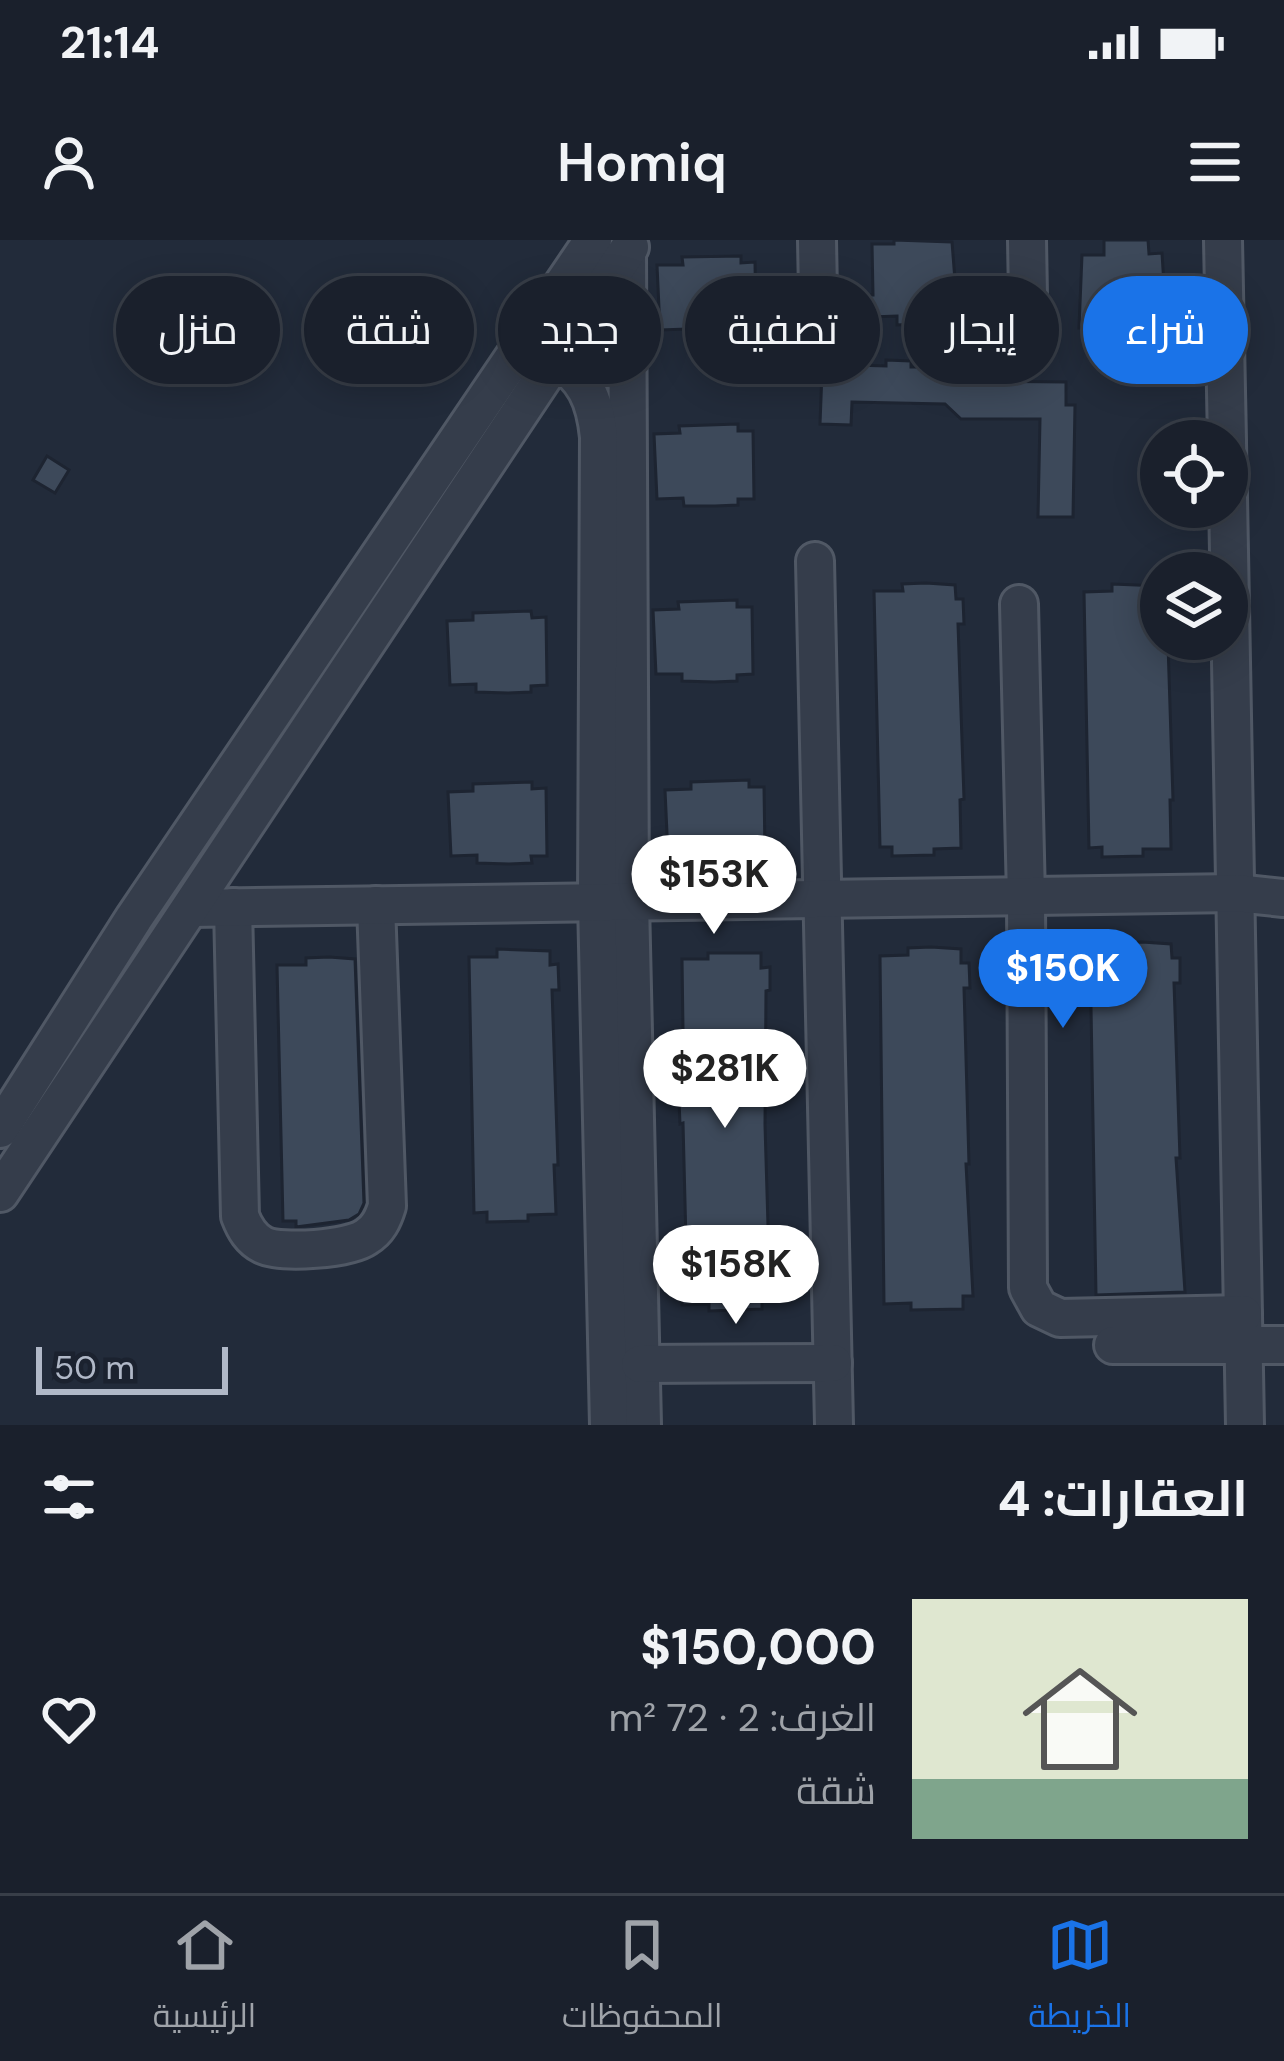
<!DOCTYPE html>
<html lang="ar">
<meta charset="utf-8">
<style>
body{margin:0;font-family:"DM Sans",Cairo,sans-serif;background:#272d38;color:#f1f3f6;direction:rtl;height:100vh;display:flex;flex-direction:column;font-size:45px;white-space:nowrap}
*{box-sizing:border-box;margin:0}
p{font-size:39px;color:#9fa3a9}
.icon{flex:none;width:66px;height:66px;fill:none;stroke:currentColor;stroke-width:2;stroke-linecap:round;stroke-linejoin:round}
.map{position:relative;height:1185px;overflow:hidden;direction:ltr}
.sheet{display:flex;flex-direction:column;background:#1a202c;flex:1}
.sheet>*{flex:none}
.top-card{position:absolute;left:36px;top:36px;width:1212px;height:108px;direction:rtl;display:flex;gap:24px}
.controls{position:absolute;left:1140px;top:180px;display:grid;gap:24px}
.controls a{display:grid;place-items:center;width:108px;height:108px;border-radius:50%;background:#1a202c;box-shadow:0 6px 30px #0003,0 0 0 3px #383e48;font-size:60px}
.scale{position:absolute;left:36px;bottom:30px;width:192px;box-sizing:border-box;padding-left:12px;border:6px solid #b0b8c7;border-top:0;font-size:33px;line-height:42px;white-space:nowrap;color:#b0b8c7;-webkit-text-stroke:9px #1b222f;paint-order:stroke}
.price{position:absolute;translate:-50% -102px;padding:0 27px;border-radius:42px;background:#fff;color:#222;font-size:39px;line-height:78px;filter:drop-shadow(0 3px 6px #0008)}
.price::after{content:'';position:absolute;left:50%;top:72px;width:36px;height:27px;margin-left:-18px;background:inherit;clip-path:polygon(0 0,100% 0,50% 100%)}
.price.selected{background:#1a73e8;color:#fff}
ul{padding:0;list-style:none}
li{display:flex;align-items:center;gap:36px;height:300px;padding:0 36px}
li span{display:grid;place-items:center;flex:none;width:336px;height:240px;border-radius:0px;color:#555}
li>.icon{margin-inline-start:auto}
span .icon{width:144px;height:144px;fill:#fffc;stroke-width:1}
li b{font-size:51px}
h2{display:flex;justify-content:space-between;align-items:center;height:144px;padding:0 36px;font-size:51px}
.tag{padding:0 42px;border-radius:54px;background:#1a202c;box-shadow:0 6px 30px #0003,0 0 0 3px #383e48;font-size:42px;line-height:108px}
.tag.selected{background:#1a73e8;color:#fff}
.status{display:flex;justify-content:space-between;align-items:center;height:84px;padding:0 60px;background:#1a202c;direction:ltr}
.status svg{height:33px;fill:currentColor}
header{display:flex;justify-content:space-between;align-items:center;height:156px;padding:0 36px;background:#1a202c;font-size:54px;font-weight:600}
.tabs{display:flex;justify-content:space-around;align-items:center;height:168px;border-top:3px solid #383e48;background:#1a202c;font-size:33px;color:#9fa3a9}
.tabs a{display:grid;justify-items:center;gap:6px}
.tabs .selected{color:#1a73e8}
.map>svg:first-child{display:block}
.building{fill:#3d495a;stroke:#1d2431;stroke-width:3}
.lines{fill:none;stroke-linecap:round;stroke-linejoin:round}
.minor-casing{stroke:#505865;stroke-width:42}
.minor{stroke:#353d4b;stroke-width:36}
</style>
<div class="status"><b>21:14</b><svg viewBox="0 0 49 12"><path d="M0 12V9h3v3zM5 12V6h3v6zM10 12V3h3v9zM15 12V0h3v12zM26 1h20v11H26zM47 4h2v5h-2z"/></svg></div>
<header><svg class="icon" aria-label="menu" viewBox="0 0 24 24"><path d="M4 6h16M4 12h16M4 18h16"/></svg>Homiq<svg class="icon" aria-label="person" viewBox="0 0 24 24"><circle cx="12" cy="8" r="4"/><path d="M4 21q1-7 8-7t8 7"/></svg></header>
<div class="map">
<svg width="1284" height="1185" viewBox="0 0 1284 1185">
<rect width="100%" height="100%" fill="#222b3a"/>
<!-- building -->
<g class="building">
<polygon points="894,0 952,2 957,66 950,66 950,82 897,85 897,76 870,77 869,55 873,55 872,4 894,4"/>
<polygon points="1104,0 1148,0 1149,14 1162,13 1166,77 1160,78 1160,93 1107,96 1107,88 1079,88 1082,15 1104,15"/>
<polygon points="741,16 741,23 755,22 756,89 741,90 741,97 686,97 686,89 660,90 657,25 683,25 682,17"/>
<polygon points="886,120 911,121 911,127 945,127 945,141 1066,142 1066,165 1075,165 1073,277 1038,277 1040,179 961,179 945,164 852,162 851,185 820,184 822,132 853,133 853,125 886,126"/>
<polygon points="738,184 738,191 753,191 754,259 738,259 738,265 715,266 684,266 683,258 657,259 654,194 680,193 679,186"/>
<polygon points="47,216 69,230 55,253 33,240"/>
<polygon points="926,343 955,345 956,359 963,359 964,384 958,384 964,559 960,560 961,608 934,609 934,615 892,616 892,607 880,607 874,351 903,351 902,344"/>
<polygon points="1112,344 1161,346 1161,404 1168,404 1173,560 1170,560 1171,609 1143,609 1143,616 1102,617 1102,607 1089,608 1084,352 1112,351"/>
<polygon points="737,360 737,367 752,367 753,434 737,435 737,441 714,442 682,441 682,434 656,434 653,370 679,369 678,362"/>
<polygon points="531,371 532,378 546,377 547,445 531,446 531,452 508,453 476,452 476,444 450,445 447,381 473,380 473,373"/>
<polygon points="749,540 749,547 764,547 765,614 749,614 749,621 726,622 694,621 694,614 668,615 665,550 691,549 691,542"/>
<polygon points="532,542 532,549 546,548 547,616 531,616 532,623 509,624 477,623 477,615 451,616 448,552 473,551 473,544"/>
<polygon points="1142,702 1171,704 1172,718 1180,718 1180,743 1174,743 1180,918 1176,918 1185,1052 1096,1055 1090,710 1119,710 1119,703"/>
<polygon points="931,707 961,709 961,723 969,723 970,748 964,748 969,924 966,924 973,1056 963,1056 963,1069 911,1070 911,1063 884,1064 880,716 908,715 908,708"/>
<polygon points="497,709 550,711 550,725 558,724 559,750 552,750 558,925 554,925 556,974 528,975 528,981 487,982 487,972 474,973 469,717 497,717"/>
<polygon points="708,713 761,713 761,728 770,727 770,750 766,751 765,885 770,1053 762,1053 762,1069 709,1071 709,1064 682,1065 682,1041 687,1041 683,883 680,884 679,860 684,860 682,719 708,719"/>
<polygon points="329,717 355,719 364,963 359,974 349,980 296,987 296,981 283,981 277,725 306,725 306,718"/>
</g>
<g class="lines">
<defs>
<g id="minor">
<polyline points="817,0 818,52"/>
<polyline points="1027,0 1028,56"/>
<polyline points="1223,0 1227,201"/>
<polyline points="627,12 630,662 642,1185"/>
<path d="M554 116C585 139 595 158 599 197L597 662 609 1185"/>
<polyline points="1227,203 1245,1185"/>
<polyline points="815,321 834,1185"/>
<polyline points="1019,364 1026,657 1028,1048 1039,1068 1060,1078 1243,1074"/>
<path d="M233 667 240 976C245 989 251 999 263 1005 282 1014 349 1009 366 997 378 990 383 979 387 966L376 665"/>
<polyline points="191,668 1236,653 1284,658"/>
<polyline points="0,889 134,678 593,0"/>
<polyline points="0,953 630,7"/>
<polyline points="1113,1105 1284,1105"/>
<polyline points="640,1124 833,1123"/>
</g>
</defs>
<!-- minor casing -->
<use href="#minor" class="minor-casing"/>
<!-- minor -->
<use href="#minor" class="minor"/>
</g>
</svg>
<div class="controls">
<a><svg class="icon" aria-label="locate" viewBox="0 0 24 24"><circle cx="12" cy="12" r="6"/><path d="M12 2v4M12 18v4M2 12h4M18 12h4"/></svg></a>
<a><svg class="icon" aria-label="layers" viewBox="0 0 24 24"><path d="M12 4l9 5-9 5-9-5zM3 14l9 5 9-5"/></svg></a>
</div>
<div class="scale">50 m</div>
<b class="price" style="left:714px;top:697px">$153K</b>
<b class="price selected" style="left:1063px;top:791px">$150K</b>
<b class="price" style="left:725px;top:891px">$281K</b>
<b class="price" style="left:736px;top:1087px">$158K</b>
<div class="top-card">
<a class="tag selected">شراء</a>
<a class="tag">إيجار</a>
<a class="tag">تصفية</a>
<a class="tag">جديد</a>
<a class="tag">شقة</a>
<a class="tag">منزل</a>
</div>
</div>
<section class="sheet">
<h2>العقارات: 4<svg class="icon" aria-label="filters" viewBox="0 0 24 24"><path d="M4 7h16M4 17h16"/><circle cx="9" cy="7" r="2"/><circle cx="15" cy="17" r="2"/></svg></h2>
<ul>
<li><span style="background:linear-gradient(#dfe7d0 75%,#7fa58c 0)"><svg class="icon" aria-label="home" viewBox="0 0 24 24"><path d="M3 11l9-7 9 7M6 9v11h12V9"/></svg></span><div><b>$150,000</b><p>الغرف: 2 · 72 m²</p><p>شقة</p></div><svg class="icon" aria-label="heart" viewBox="0 0 24 24"><path d="M12 20l-8-8c-3-5 5-10 8-4 3-6 11-1 8 4z"/></svg></li>
</ul>
</section>
<nav class="tabs">
<a class="selected"><svg class="icon" aria-label="map" viewBox="0 0 24 24"><path d="M3 6l6-2 6 2 6-2v14l-6 2-6-2-6 2zM9 4v14M15 6v14"/></svg>الخريطة</a>
<a><svg class="icon" aria-label="saved" viewBox="0 0 24 24"><path d="M7 4h10v16l-5-4-5 4z"/></svg>المحفوظات</a>
<a><svg class="icon" aria-label="home" viewBox="0 0 24 24"><path d="M3 11l9-7 9 7M6 9v11h12V9"/></svg>الرئيسية</a>
</nav>
